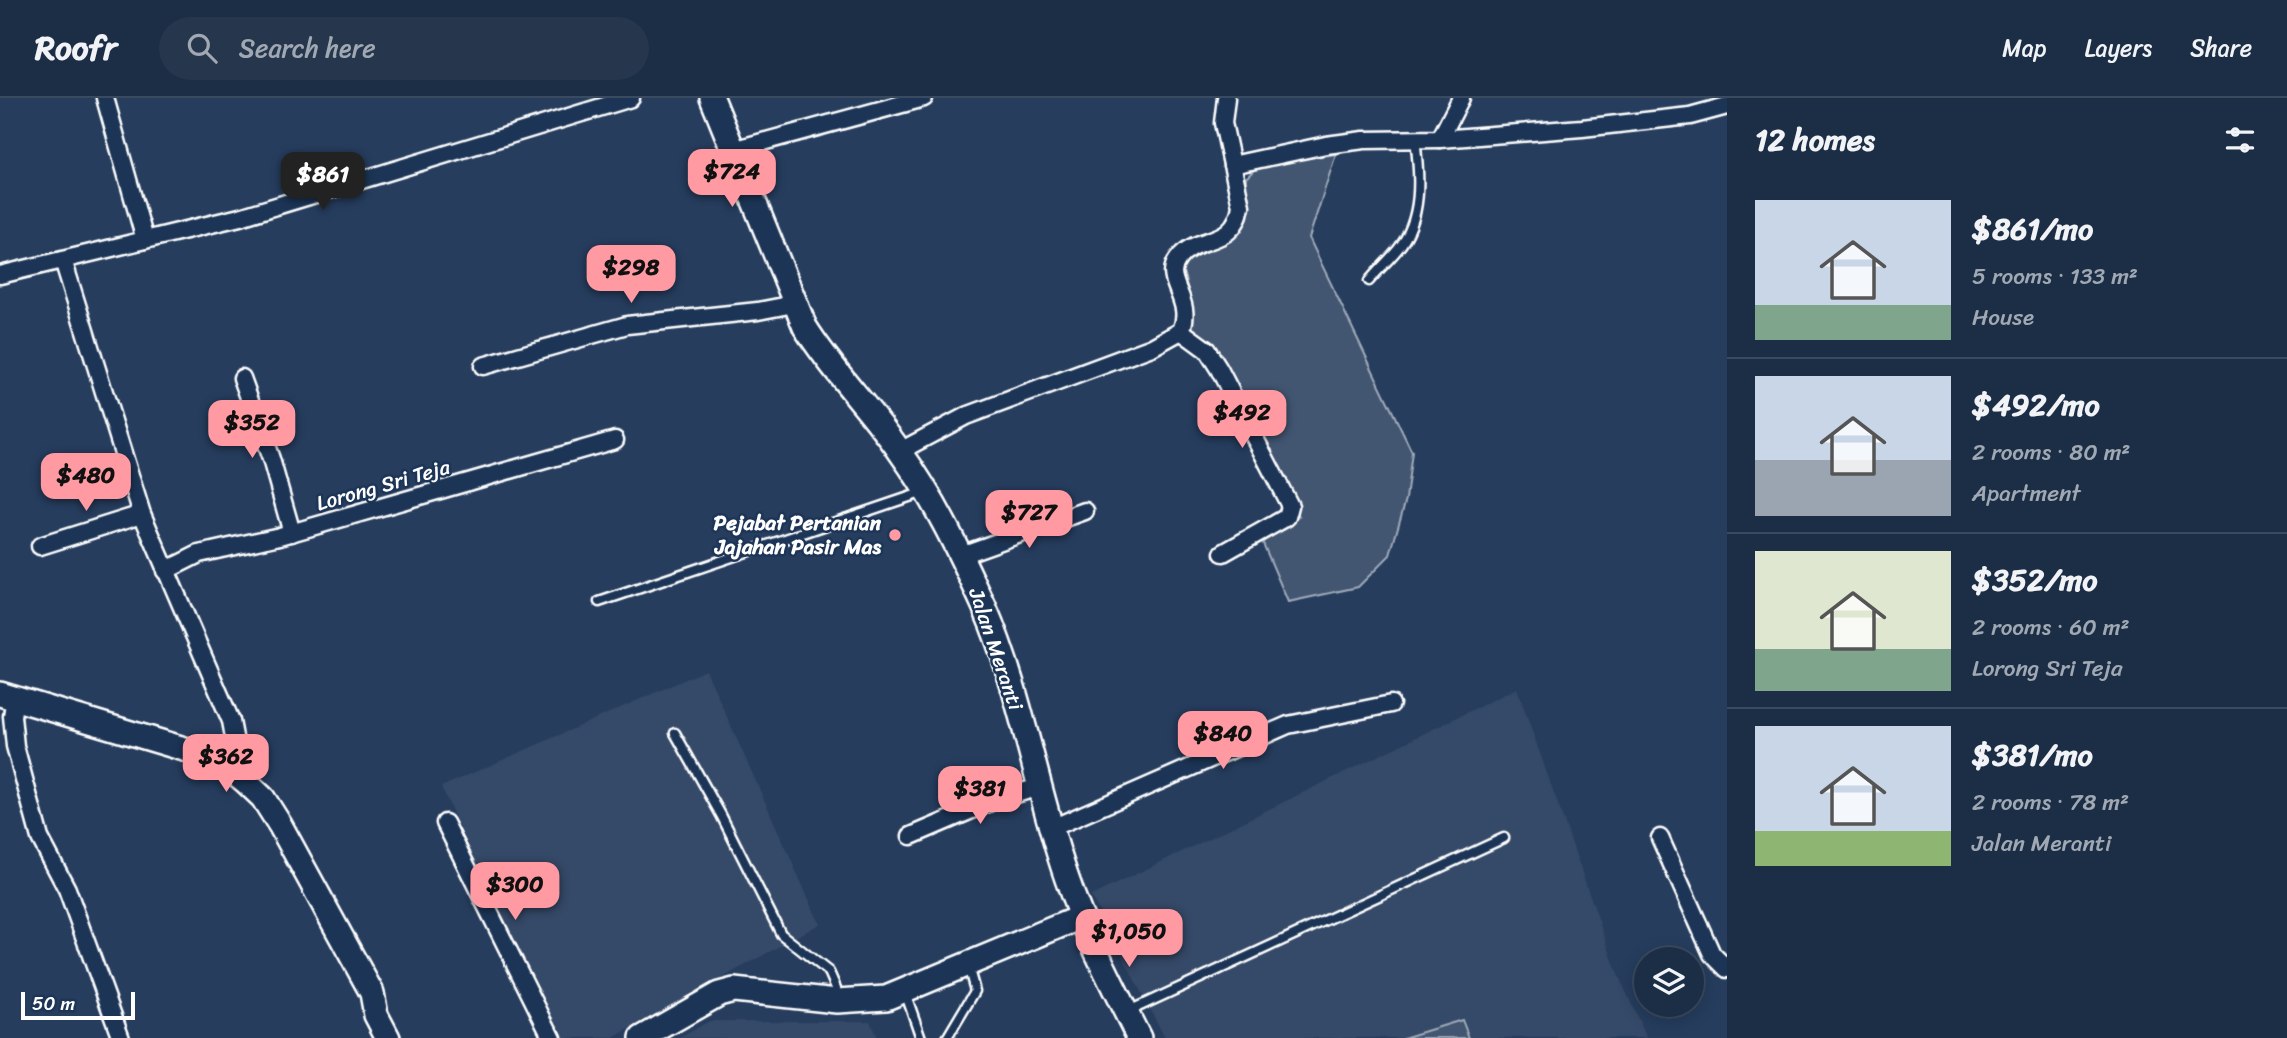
<!DOCTYPE html>
<meta charset="utf-8">
<style>
body{margin:0;font-family:Sriracha,sans-serif;background:#25364d;color:#f1f3f6;height:100vh;display:flex;flex-direction:column;font-size:26px;white-space:nowrap}
*{box-sizing:border-box;margin:0}
p{font-size:23px;color:#a0a8b3}
.icon{flex:none;width:38px;height:38px;fill:none;stroke:currentColor;stroke-width:2;stroke-linecap:round;stroke-linejoin:round}
.map{position:relative;flex:1;overflow:hidden}
.panel{display:flex;flex-direction:column;background:#1c2e46;width:560px}
.panel>*{flex:none}
.controls{position:absolute;left:1634px;top:849px;display:grid;gap:14px}
.controls a{display:grid;place-items:center;width:70px;height:70px;border-radius:50%;background:#1c2e46;box-shadow:0 4px 18px #0003,0 0 0 2px #3a4a5f;font-size:35px}
.scale{position:absolute;left:21px;bottom:18px;width:114px;box-sizing:border-box;padding-left:7px;border:4px solid #fff;border-top:0;font-size:19px;line-height:24px;white-space:nowrap;color:#fff;-webkit-text-stroke:5px #1d3557;paint-order:stroke}
.price{position:absolute;translate:-50% -60px;padding:0 16px;border-radius:14px;background:#ff9aa2;color:#111;font-size:23px;line-height:46px;filter:drop-shadow(0 2px 4px #0008)}
.price::after{content:'';position:absolute;left:50%;top:42px;width:21px;height:16px;margin-left:-10px;background:inherit;clip-path:polygon(0 0,100% 0,50% 100%)}
.price.on{background:#222;color:#fff}
ul{padding:0;list-style:none}
li{display:flex;align-items:center;gap:21px;height:175px;padding:0 28px}
li+li{border-top:2px solid #3a4a5f}
li span{display:grid;place-items:center;flex:none;width:196px;height:140px;border-radius:0px;color:#555}
li>.icon{margin-inline-start:auto}
span .icon{width:84px;height:84px;fill:#fffc;stroke-width:1}
li b{font-size:30px}
h2{display:flex;justify-content:space-between;align-items:center;height:84px;padding:0 28px;font-size:30px}
header{display:flex;align-items:center;gap:42px;box-sizing:border-box;height:98px;padding:0 35px;background:#1c2e46;border-bottom:2px solid #3a4a5f}
header strong{font-size:33px}
nav{display:flex;gap:38px;margin-inline-start:auto;font-size:24px}
.search{width:490px;height:63px;background:#25364d;display:flex;align-items:center;gap:18px;box-sizing:border-box;padding:0 24px;border-radius:38px;color:#a0a8b3;font-size:26px}
main{display:flex;flex:1;min-height:0}
.map>svg:first-child{display:block}
.built{fill:#344a68}
.green{fill:#425672;stroke:#a0aab8;stroke-width:2}
.lines{fill:none;stroke-linecap:round;stroke-linejoin:round}
.lane-casing{stroke:#fff;stroke-width:13}
.street-casing{stroke:#fff;stroke-width:21}
.secondary-casing{stroke:#fff;stroke-width:28}
.lane{stroke:#1d3557;stroke-width:8}
.street{stroke:#1d3557;stroke-width:16}
.secondary{stroke:#1d3557;stroke-width:23}
.poi-dot{fill:#ff9aa2;stroke:#1d3557;stroke-width:2.5}
.labels{text-anchor:middle;stroke-width:5;stroke-linejoin:round;paint-order:stroke}
.street-label{font-size:21px;fill:#fff;stroke:#1d3557}
.poi-label{font-size:21px;font-weight:bold;fill:#fff;stroke:#1d3557;text-anchor:end}
</style>
<header>
<strong>Roofr</strong>
<div class="search"><svg class="icon" aria-label="search" viewBox="0 0 24 24"><circle cx="10" cy="10" r="6"/><path d="M15 15l6 6"/></svg>Search here</div>
<nav><a>Map</a><a>Layers</a><a>Share</a></nav>
</header>
<main>
<div class="map">
<svg width="1727" height="940" viewBox="0 0 1727 940">
<rect width="100%" height="100%" fill="#263d5e"/>
<filter id="ink" filterUnits="userSpaceOnUse"><feTurbulence type="fractalNoise" baseFrequency=".0143" numOctaves="2"/><feDisplacementMap in="SourceGraphic" scale="14" xChannelSelector="R" yChannelSelector="G"/><feConvolveMatrix kernelMatrix="1 2 1 2 8 2 1 2 1" color-interpolation-filters="sRGB"/></filter>
<g filter="url(#ink)">
<!-- built -->
<g class="built">
<polygon points="706,572 820,826 613,940 558,940 441,689"/>
<polygon points="1517,590 1617,874 1647,940 1469,940 1462,922 1403,940 1165,940 1091,798"/>
<polygon points="709,923 870,923 877,940 680,940"/>
</g>
<!-- green -->
<g class="green">
<polygon points="1336,56 1309,140 1412,354 1406,401 1390,457 1358,489 1288,504 1262,443 1299,418 1219,256 1190,230 1193,225 1191,203 1181,166 1191,158 1239,136 1246,80 1259,67"/>
<polygon points="1462,922 1469,940 1403,940"/>
</g>
<g class="lines">
<defs>
<g id="lane">
<path d="M1369 183C1378 172 1389 162 1398 151 1423 121 1420 78 1415 41"/>
<polyline points="599,504 924,394"/>
<polyline points="675,635 721,717 781,836 829,874 836,890 837,902"/>
<polyline points="905,894 921,940"/>
<polyline points="1129,913 1504,740"/>
<polyline points="947,940 975,893 968,868"/>
</g>
<g id="street">
<polyline points="105,0 145,142"/>
<polyline points="1440,41 1461,0"/>
<polyline points="733,52 924,0"/>
<polyline points="1232,67 1326,47 1364,42 1440,41 1582,30 1690,18 1727,8"/>
<polyline points="63,162 142,416 231,623 237,655 234,674"/>
<polyline points="0,177 240,119 631,0"/>
<polyline points="1181,233 1207,252 1219,271 1290,408 1287,419 1223,455"/>
<polyline points="483,268 627,227 758,213 794,206"/>
<polyline points="242,280 271,361 292,435"/>
<path d="M900 353 966 318 1152 249 1181 233C1195 201 1161 183 1178 161 1197 135 1234 151 1241 108L1223 25 1226 0"/>
<polyline points="40,448 142,416"/>
<polyline points="961,457 1085,413"/>
<polyline points="165,473 199,456 280,438 615,342"/>
<polyline points="15,600 12,618 15,648 40,740 67,791 121,940"/>
<polyline points="445,725 552,940"/>
<polyline points="1052,730 1288,627 1391,606"/>
<polyline points="911,738 993,703 1039,689"/>
<polyline points="1660,740 1712,856 1727,871"/>
</g>
<g id="secondary">
<path d="M712 0 805 229C833 274 871 311 901 355 935 402 960 455 984 508 1022 595 1036 692 1067 781 1086 837 1113 888 1139 940"/>
<polyline points="0,596 191,653 234,674 246,684 263,700 280,727 372,895 376,917 388,940"/>
<polyline points="642,940 719,896 734,892 837,903 886,900 1081,819"/>
</g>
</defs>
<!-- lane casing -->
<use href="#lane" class="lane-casing"/>
<!-- street casing -->
<use href="#street" class="street-casing"/>
<!-- secondary casing -->
<use href="#secondary" class="secondary-casing"/>
<!-- lane -->
<use href="#lane" class="lane"/>
<!-- street -->
<use href="#street" class="street"/>
<!-- secondary -->
<use href="#secondary" class="secondary"/>
</g>
</g>
<!-- markers -->
<circle class="poi-dot" cx="895" cy="437" r="7"/>
<g class="labels">
<!-- street labels -->
<g class="street-label">
<text transform="translate(383 387) rotate(-16)" y="7">Lorong Sri Teja</text>
<text transform="translate(996 551) rotate(71)" y="7">Jalan Meranti</text>
</g>
<!-- poi labels -->
<g class="poi-label">
<text x="881" y="432">Pejabat Pertanian<tspan x="881" dy="24">Jajahan Pasir Mas</tspan></text>
</g>
</g>
</svg>
<div class="controls">
<a><svg class="icon" aria-label="layers" viewBox="0 0 24 24"><path d="M12 4l9 5-9 5-9-5zM3 14l9 5 9-5"/></svg></a>
</div>
<div class="scale">50 m</div>
<b class="price" style="left:732px;top:111px">$724</b>
<b class="price on" style="left:323px;top:114px">$861</b>
<b class="price" style="left:631px;top:207px">$298</b>
<b class="price" style="left:1242px;top:352px">$492</b>
<b class="price" style="left:252px;top:362px">$352</b>
<b class="price" style="left:86px;top:415px">$480</b>
<b class="price" style="left:1029px;top:452px">$727</b>
<b class="price" style="left:1223px;top:673px">$840</b>
<b class="price" style="left:226px;top:696px">$362</b>
<b class="price" style="left:980px;top:728px">$381</b>
<b class="price" style="left:515px;top:824px">$300</b>
<b class="price" style="left:1129px;top:871px">$1,050</b>
</div>
<section class="panel">
<h2>12 homes<svg class="icon" aria-label="filters" viewBox="0 0 24 24"><path d="M4 7h16M4 17h16"/><circle cx="9" cy="7" r="2"/><circle cx="15" cy="17" r="2"/></svg></h2>
<ul>
<li><span style="background:linear-gradient(#c9d6e8 75%,#7fa58c 0)"><svg class="icon" aria-label="home" viewBox="0 0 24 24"><path d="M3 11l9-7 9 7M6 9v11h12V9"/></svg></span><div><b>$861/mo</b><p>5 rooms · 133 m²</p><p>House</p></div></li>
<li><span style="background:linear-gradient(#c9d6e8 60%,#9aa5b1 0)"><svg class="icon" aria-label="home" viewBox="0 0 24 24"><path d="M3 11l9-7 9 7M6 9v11h12V9"/></svg></span><div><b>$492/mo</b><p>2 rooms · 80 m²</p><p>Apartment</p></div></li>
<li><span style="background:linear-gradient(#dfe7d0 70%,#7fa58c 0)"><svg class="icon" aria-label="home" viewBox="0 0 24 24"><path d="M3 11l9-7 9 7M6 9v11h12V9"/></svg></span><div><b>$352/mo</b><p>2 rooms · 60 m²</p><p>Lorong Sri Teja</p></div></li>
<li><span style="background:linear-gradient(#c9d6e8 75%,#8fb573 0)"><svg class="icon" aria-label="home" viewBox="0 0 24 24"><path d="M3 11l9-7 9 7M6 9v11h12V9"/></svg></span><div><b>$381/mo</b><p>2 rooms · 78 m²</p><p>Jalan Meranti</p></div></li>
</ul>
</section>
</main>
